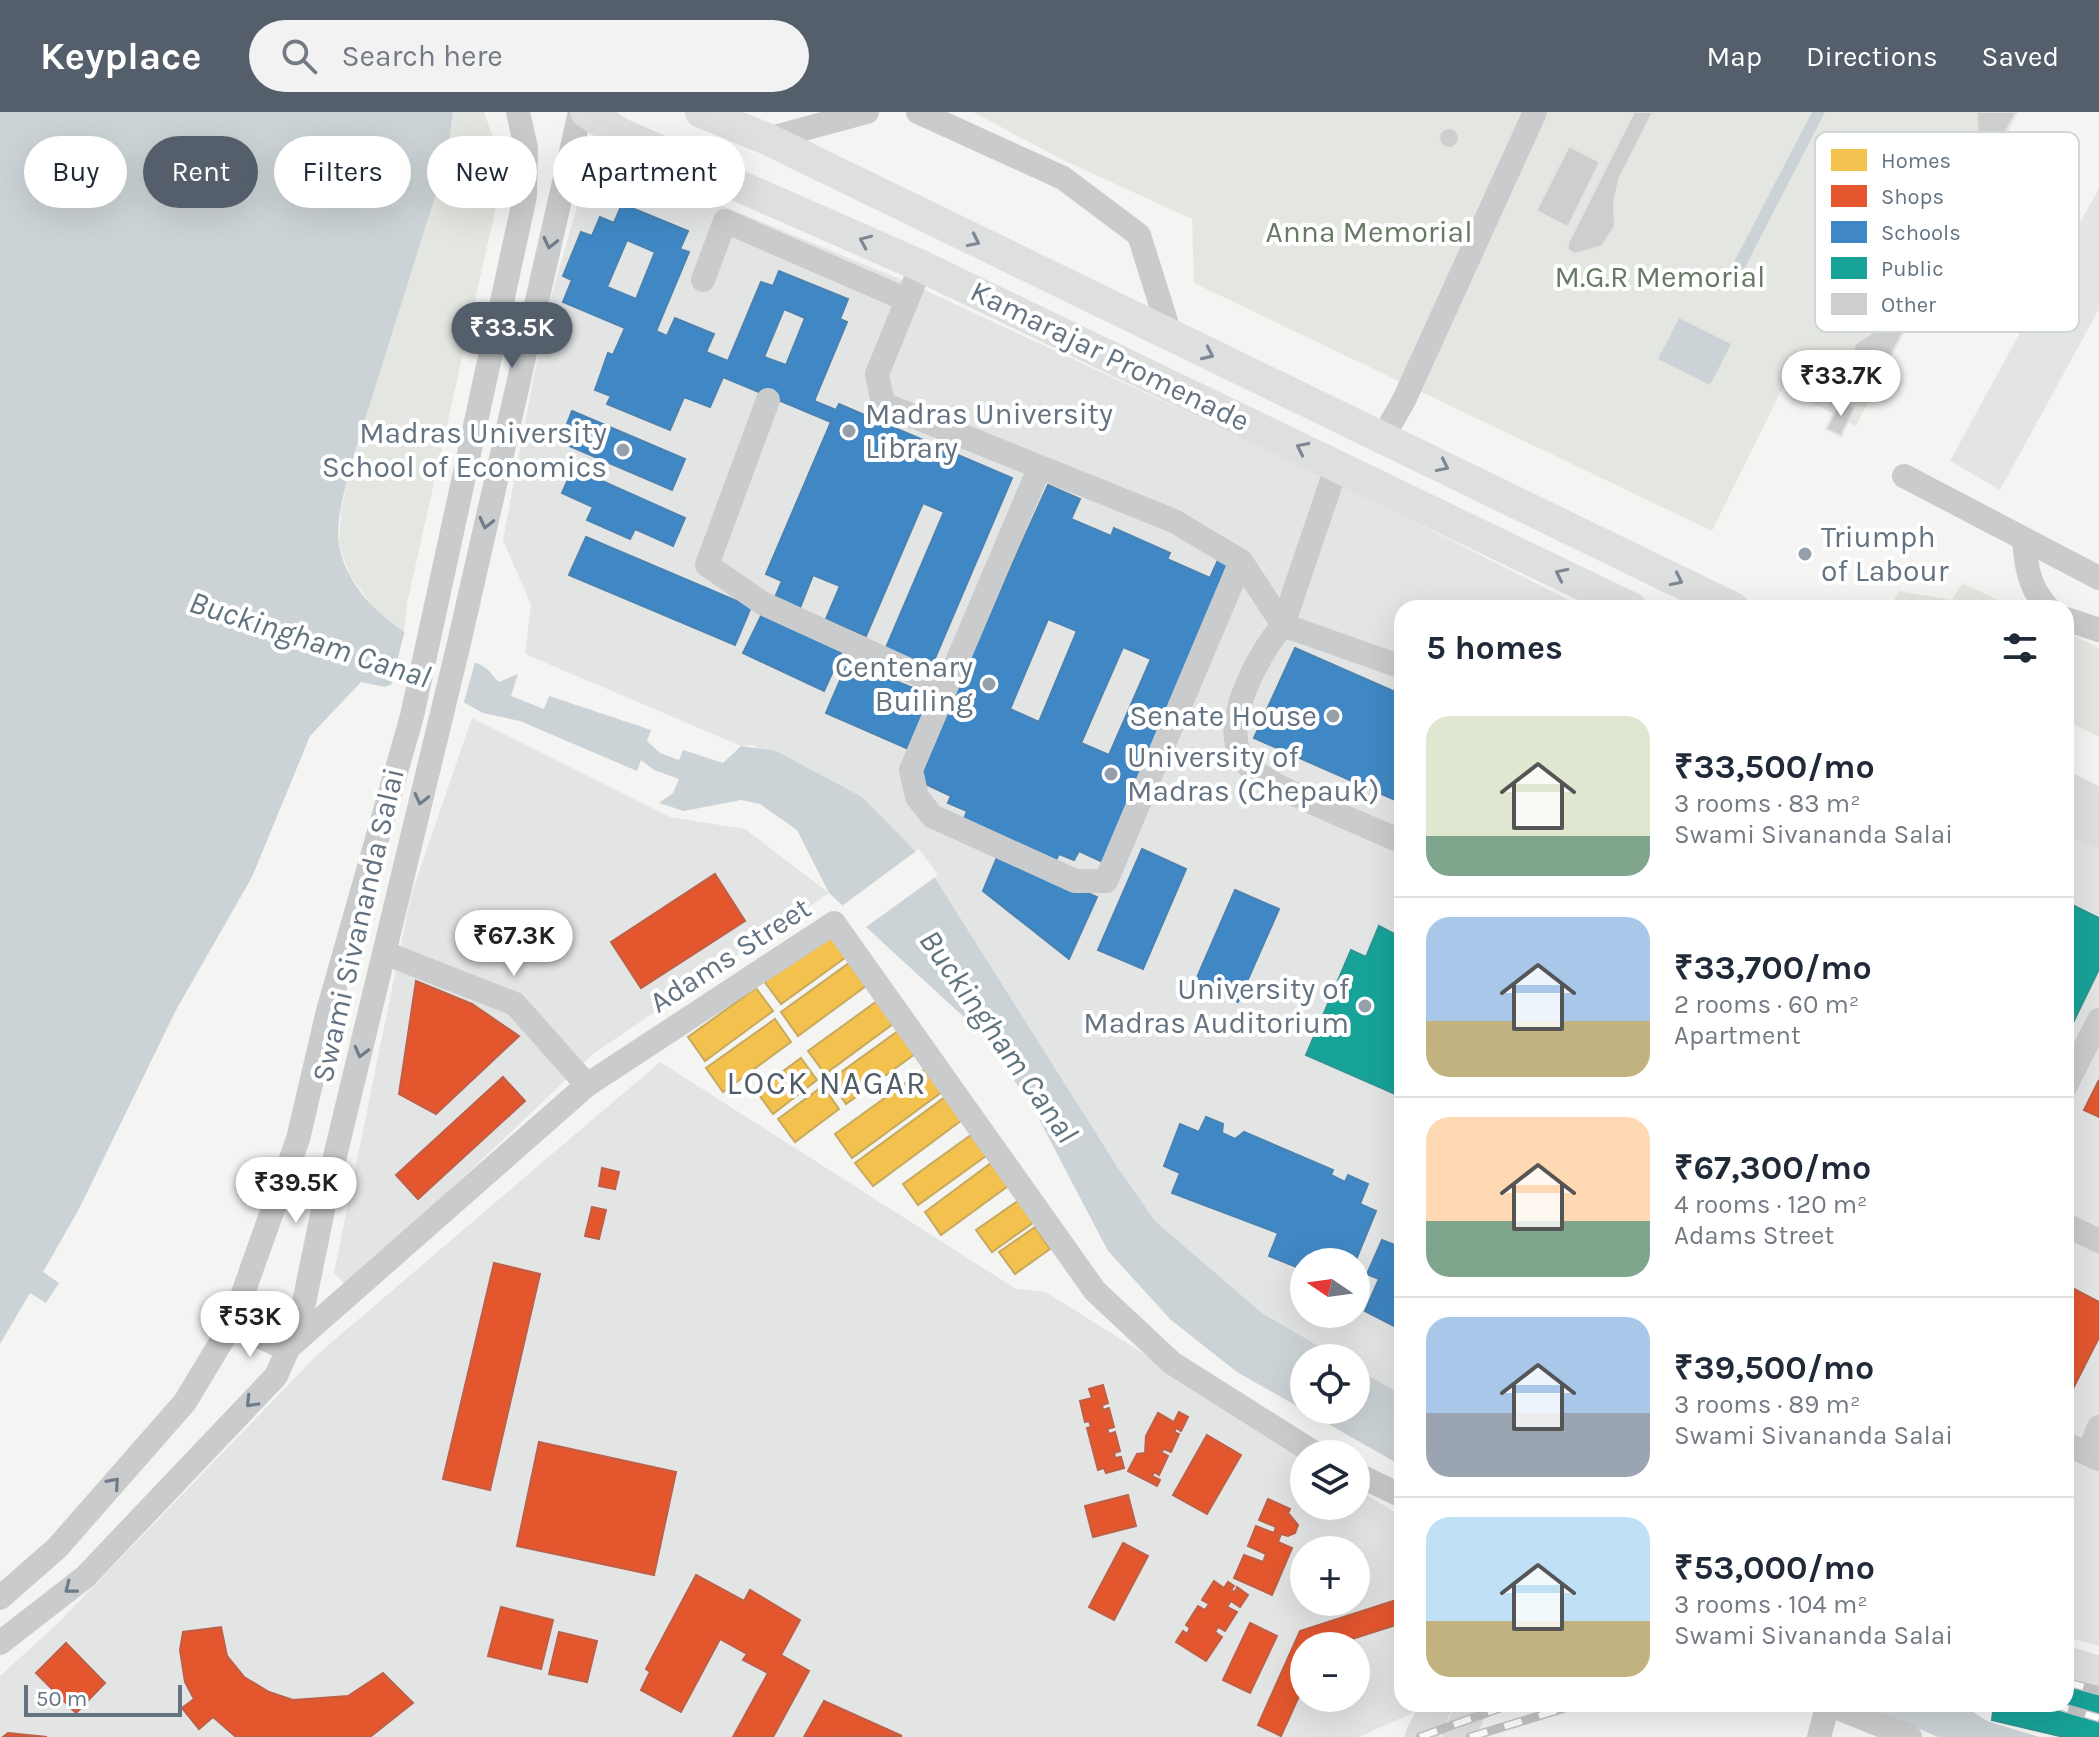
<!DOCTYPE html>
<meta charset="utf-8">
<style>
body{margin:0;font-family:Karla,sans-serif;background:#f2f2f3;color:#1f2937;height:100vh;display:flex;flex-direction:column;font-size:30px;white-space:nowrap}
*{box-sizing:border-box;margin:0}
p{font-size:26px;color:#747a83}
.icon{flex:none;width:44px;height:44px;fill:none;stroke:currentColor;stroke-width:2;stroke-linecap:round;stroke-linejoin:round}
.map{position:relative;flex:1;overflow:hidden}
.drawer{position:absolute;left:1394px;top:488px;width:680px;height:1112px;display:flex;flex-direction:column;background:#fff;border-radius:24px;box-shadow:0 8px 32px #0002}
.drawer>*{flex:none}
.top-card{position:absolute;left:24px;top:24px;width:760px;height:72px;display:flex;gap:16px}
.needle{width:52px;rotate:283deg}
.buttons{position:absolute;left:1290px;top:1136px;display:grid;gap:16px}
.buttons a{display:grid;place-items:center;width:80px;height:80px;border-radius:50%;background:#fff;box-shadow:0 8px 32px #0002;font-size:40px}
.scale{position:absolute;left:24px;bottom:20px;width:158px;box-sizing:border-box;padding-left:8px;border:4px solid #647382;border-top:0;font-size:22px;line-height:28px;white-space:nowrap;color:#647382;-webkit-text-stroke:6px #fff;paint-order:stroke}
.price{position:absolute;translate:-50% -68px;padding:0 18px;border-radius:28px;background:#fff;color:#222;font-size:26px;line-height:52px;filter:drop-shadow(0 2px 4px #0008)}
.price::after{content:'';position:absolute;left:50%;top:48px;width:24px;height:18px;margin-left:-12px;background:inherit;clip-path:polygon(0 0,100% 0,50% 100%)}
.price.current{background:#555f6b;color:#fff}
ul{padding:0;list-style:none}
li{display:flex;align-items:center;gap:24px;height:200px;padding:0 32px}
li+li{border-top:2px solid #e0e1e3}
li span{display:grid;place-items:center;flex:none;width:224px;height:160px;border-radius:24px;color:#555}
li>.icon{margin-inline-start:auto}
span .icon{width:96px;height:96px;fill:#fffc;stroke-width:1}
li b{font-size:34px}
h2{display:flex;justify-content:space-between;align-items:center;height:96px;padding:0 32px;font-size:34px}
.pill{padding:0 28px;border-radius:36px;background:#fff;box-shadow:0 8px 32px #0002;font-size:28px;line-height:72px}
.pill.current{background:#555f6b;color:#fff}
header{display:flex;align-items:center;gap:48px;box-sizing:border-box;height:112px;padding:0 40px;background:#555f6b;color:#fff}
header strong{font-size:38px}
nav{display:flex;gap:44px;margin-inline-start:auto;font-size:28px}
.search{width:560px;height:72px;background:#f2f2f3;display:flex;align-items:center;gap:20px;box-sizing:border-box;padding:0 28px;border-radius:44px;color:#747a83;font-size:30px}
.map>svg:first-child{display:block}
.built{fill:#e3e4e4;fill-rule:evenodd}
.green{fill:#e4e7e1}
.water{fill:#ccd3d6}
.pier{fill:#f4f4f3}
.homes{fill:#f2c14e;stroke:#c7aa5e;stroke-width:2}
.shops{fill:#e4572e;stroke:#be5f47;stroke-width:2}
.schools{fill:#3f88c5;stroke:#4a82b1;stroke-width:2;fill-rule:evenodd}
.public{fill:#17a398;stroke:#2e9591;stroke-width:2}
.building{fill:#cdcfcf;stroke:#e4e4e2;stroke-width:2}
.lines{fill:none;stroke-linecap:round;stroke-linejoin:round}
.minor{stroke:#cacbcc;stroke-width:24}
.major{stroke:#dedfdf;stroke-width:32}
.rail-casing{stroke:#c0c2c3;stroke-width:9}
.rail{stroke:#fff;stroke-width:6;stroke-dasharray:18;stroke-linecap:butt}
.oneway{stroke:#7c8995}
.oneway2{stroke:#6e7c89}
.poi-dot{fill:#96a0aa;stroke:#fff;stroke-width:3}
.labels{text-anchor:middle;stroke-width:8;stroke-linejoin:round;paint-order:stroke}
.park-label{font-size:30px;fill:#667a63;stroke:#fff}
.street-label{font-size:30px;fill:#647382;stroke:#fff}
.poi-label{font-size:30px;fill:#647382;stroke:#fff;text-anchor:end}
.water-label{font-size:32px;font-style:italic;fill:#60747f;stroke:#fff}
.neighbourhood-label{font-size:32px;letter-spacing:2px;fill:#525d68;stroke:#fff}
.key{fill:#fff;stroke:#d0d5da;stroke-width:2}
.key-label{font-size:22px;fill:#647382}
</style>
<header>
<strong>Keyplace</strong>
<div class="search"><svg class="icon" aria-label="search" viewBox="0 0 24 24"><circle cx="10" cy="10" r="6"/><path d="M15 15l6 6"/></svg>Search here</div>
<nav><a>Map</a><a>Directions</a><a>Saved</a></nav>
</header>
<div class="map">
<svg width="2099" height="1625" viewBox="0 0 2099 1625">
<rect width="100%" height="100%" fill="#f4f4f3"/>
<!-- built -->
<g class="built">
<path d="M612 48 914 173 1330 367 1585 496H1402V1283L1356 1256V1246H1339L1262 1201 1155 1109 1118 1056 923 747 753 633 741 634 525 542 531 493 503 428 545 206 587 60ZM1304 1150H1356V1202H1304Z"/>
<polygon points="2099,76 2099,197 2000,378 1950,349"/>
<polygon points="472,606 670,705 745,717 829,781 593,942 348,1175 334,1161 411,783"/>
<polygon points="2066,718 2099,733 2099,1534 2066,1525"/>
<path d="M660 950 1016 1177 1046 1180 1304 1343V1394H1356V1376L1402 1405V1592H1423L1421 1597 1359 1625H0V1564L58 1511 319 1241ZM1304 1438H1356V1490H1304ZM1304 1534H1356V1586H1304Z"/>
</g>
<!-- green -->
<g class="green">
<polygon points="453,0 484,0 499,44 500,77 407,491 404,522 378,502 350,463 339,433 341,398 352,349 447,47"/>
<polygon points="973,0 2018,0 1856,314 1783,275 1712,419 1194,171 1192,107 1065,49"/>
<polygon points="1962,471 2015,496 1890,496 1899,479 1952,488"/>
<polygon points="2066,520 2099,536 2099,625 2066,608"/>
</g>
<!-- water -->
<g class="water">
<path d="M0 0H453L447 47 352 349C346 375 335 406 339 433 348 483 394 517 435 538 451 546 473 546 487 557 492 561 494 566 499 570L518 562 511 584 544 597 549 584 651 618 647 629 660 641 679 648 683 638 723 651 741 634 776 639 862 685 923 747 1118 1056 1155 1109 1262 1201 1339 1246H1304V1298H1356V1256L1402 1283V1354L1237 1260 1171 1208 1108 1139 1031 992 978 918 829 781 797 718 760 692 741 688 684 699 659 691 673 681 679 667 654 658 641 648 637 659 520 609 483 601 443 579 400 569 385 575 361 570 310 624 252 765 176 898 79 1097 43 1160 59 1171 46 1191 30 1181 0 1232Z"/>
<polygon points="1812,0 1825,0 1743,159 1732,154"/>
<polygon points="1679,206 1731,232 1710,273 1658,247"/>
<polygon points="1862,1592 1961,1592 1987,1609 2039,1625 1938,1625"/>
</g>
<!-- pier -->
<g class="pier">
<polygon points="405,518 439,538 476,547 463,593 431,579 401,573 390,577"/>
<polygon points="919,737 938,763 862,818 839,796"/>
</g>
<!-- homes -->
<g class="homes">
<polygon points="832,819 849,843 781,892 764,869"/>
<polygon points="849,851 866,874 798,924 781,900"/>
<polygon points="756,876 773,899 705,949 688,925"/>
<polygon points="877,889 893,912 825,962 808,939"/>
<polygon points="775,907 791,930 723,980 706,956"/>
<polygon points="898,919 915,942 846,992 830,968"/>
<polygon points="801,946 817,968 773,1002 756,979"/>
<polygon points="925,957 942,980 852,1046 835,1022"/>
<polygon points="823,974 839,997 795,1030 778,1007"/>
<polygon points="945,985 962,1008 873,1074 855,1051"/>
<polygon points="971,1023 986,1044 918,1093 903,1072"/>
<polygon points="991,1051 1008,1074 941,1123 925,1100"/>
<polygon points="1022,1086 1037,1108 992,1140 976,1118"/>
<polygon points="1035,1115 1050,1137 1015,1162 999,1140"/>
</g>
<!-- shops -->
<g class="shops">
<polygon points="715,762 745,809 641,876 611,830"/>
<polygon points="416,869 472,892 519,924 436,1002 399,982"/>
<polygon points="503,965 525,989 418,1087 396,1063"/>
<polygon points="2099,968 2099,1005 2084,998"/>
<polygon points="602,1056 619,1060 615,1077 599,1074"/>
<polygon points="592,1095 606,1098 599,1127 585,1124"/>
<polygon points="494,1151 540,1162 490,1378 443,1367"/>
<polygon points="2066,1173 2099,1190 2099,1225 2066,1290"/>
<polygon points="2066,1173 2099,1190 2099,1225 2066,1290"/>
<polygon points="1103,1273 1108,1291 1102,1293 1103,1298 1109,1296 1114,1315 1107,1317 1109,1322 1115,1320 1120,1339 1114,1341 1115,1346 1121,1345 1124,1356 1106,1361 1104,1356 1098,1358 1087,1316 1091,1315 1089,1309 1085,1310 1080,1289 1092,1286 1089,1277"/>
<polygon points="1179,1300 1188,1305 1181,1319 1176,1316 1174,1320 1179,1322 1171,1340 1164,1337 1161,1340 1168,1344 1159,1363 1154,1360 1152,1364 1160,1368 1157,1374 1128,1359 1137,1342 1145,1341 1146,1324 1158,1301 1174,1310"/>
<polygon points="1207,1323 1241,1343 1207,1402 1173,1383"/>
<polygon points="539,1330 676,1360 654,1463 517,1434"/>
<polygon points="1128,1383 1136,1414 1093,1425 1085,1394"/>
<polygon points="1268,1387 1290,1397 1288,1401 1298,1413 1295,1421 1288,1424 1281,1422 1278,1430 1292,1436 1272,1483 1234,1466 1244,1443 1263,1450 1266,1442 1248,1434 1256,1414 1274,1421 1276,1415 1259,1408"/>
<polygon points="1328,1429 1347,1438 1324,1438"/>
<polygon points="1123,1431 1148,1444 1114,1508 1089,1495"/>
<polygon points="1356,1442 1364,1446 1356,1462"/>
<polygon points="696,1463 744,1489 750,1478 800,1508 781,1543 809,1559 773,1625 733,1625 768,1561 743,1548 747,1542 720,1527 681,1600 641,1578 650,1560 646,1557"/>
<polygon points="1214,1469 1224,1476 1228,1470 1234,1474 1231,1478 1235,1480 1237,1475 1248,1483 1240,1495 1231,1489 1227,1495 1237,1500 1225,1519 1218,1515 1215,1520 1222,1525 1206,1549 1176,1530 1183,1519 1187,1522 1190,1516 1186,1513 1198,1494 1205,1498 1209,1492 1202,1488"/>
<polygon points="1402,1486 1402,1511 1330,1534 1304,1534 1304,1573 1281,1624 1258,1613 1300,1519"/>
<polygon points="501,1495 553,1508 541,1557 488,1544"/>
<polygon points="1250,1511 1277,1524 1250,1581 1223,1568"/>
<polygon points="221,1515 227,1544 244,1565 269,1580 293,1588 348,1584 383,1561 413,1591 370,1625 236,1625 213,1605 199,1617 182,1596 194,1587 185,1570 180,1538 183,1520"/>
<polygon points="559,1520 597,1529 587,1570 549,1562"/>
<polygon points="66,1531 105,1571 76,1601 36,1561"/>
<polygon points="824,1589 902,1624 804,1625"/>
<polygon points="8,1621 47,1625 3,1625"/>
</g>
<!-- schools -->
<g class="schools">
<path d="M622 92 688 119 680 137 689 140 656 219 667 224 675 206 714 222 706 240 728 249 761 170 773 174 779 159 848 187 840 207 847 210 814 289 836 298 839 292 1012 366 930 558 885 538 944 400 923 391 866 524 826 507 840 474 813 463 798 501 773 490 782 469 766 462 831 310 723 265 710 295 684 285 670 318 607 292 611 284 595 278 608 241 613 243 625 216 563 190 572 168 563 164 581 120 592 124 600 105 614 111ZM627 128 655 140 636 187 607 175ZM784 197 805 206 786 253 764 245Z"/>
<polygon points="572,299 685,347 672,378 560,330"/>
<polygon points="573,356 685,406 673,434 635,417 630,427 587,408 593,395 562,381"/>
<path d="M1048 373 1080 387 1071 407 1111 424 1114 416 1170 441 1167 447 1210 466 1218 448 1241 459 1107 752 1079 739 1074 748 1059 742 1056 748 964 707 967 699 948 691 951 684 915 667ZM1048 507 1077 519 1039 610 1010 597ZM1123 535 1151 547 1109 643 1081 631Z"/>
<polygon points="586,425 751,495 735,533 569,463"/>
<polygon points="764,498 844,535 824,579 743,541"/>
<polygon points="1295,536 1402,583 1402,691 1254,626"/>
<polygon points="848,550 938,586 913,639 826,601"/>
<polygon points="1142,737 1186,757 1143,857 1098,838"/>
<polygon points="998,743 1097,785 1069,847 983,779"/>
<polygon points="1235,778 1279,797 1238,890 1195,870"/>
<polygon points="1206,1005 1223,1012 1222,1021 1235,1027 1244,1020 1333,1058 1331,1063 1345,1070 1348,1063 1368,1072 1360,1092 1376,1099 1355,1150 1335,1146 1333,1150 1304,1150 1304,1158 1269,1144 1278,1121 1172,1081 1180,1061 1164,1054 1180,1012 1199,1020"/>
<polygon points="1402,1124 1402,1218 1365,1199 1379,1167 1367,1162 1382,1128 1397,1134"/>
</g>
<!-- public -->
<g class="public">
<polygon points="2066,790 2099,806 2099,857 2066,925"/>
<polygon points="1379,814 1402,826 1402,985 1306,943 1351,838 1366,845"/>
<polygon points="2066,1557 2099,1566 2099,1625 2064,1625 1992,1608 1994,1592 2066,1592"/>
</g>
<!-- building -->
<g class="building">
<polygon points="1634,0 1653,0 1619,67 1614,91 1615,114 1602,134 1575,142 1568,138 1568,131"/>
<polygon points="1977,0 2016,0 1874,276 1866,283 1857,281 1850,258 1855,232 1884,213 1897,196 1973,47 1978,35"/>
<circle cx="1449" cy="26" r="10"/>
<polygon points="1569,34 1600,50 1568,115 1536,99"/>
<polygon points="1841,288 1855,296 1841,324 1826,317"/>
</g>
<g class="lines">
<!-- minor -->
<g class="minor">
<polyline points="918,0 1063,66 1139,123 1171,225"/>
<polyline points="767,27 867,0"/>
<polyline points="921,154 877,262 883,292 1174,409 1241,449 1283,513 1402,555"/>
<polyline points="703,168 725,109 907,188"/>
<polyline points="768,288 707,453 762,491 946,575"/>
<polyline points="1383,325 1404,288 1535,0"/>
<path d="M1337 353 1283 513C1259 541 1219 612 1243 648 1261 674 1369 714 1402 730"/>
<polyline points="1039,357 911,658 917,685 932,704 1075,769 1106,769 1241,449"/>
<polyline points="1904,364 2099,466"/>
<path d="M2024 428C2026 454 2029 476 2048 496"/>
<polyline points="2066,507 2099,518"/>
<polyline points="385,841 515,892 587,973"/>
<polyline points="2066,973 2099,908"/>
<polyline points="2066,1113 2099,1129"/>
<polyline points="232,1212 287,1237 587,973 834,811 1095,1179 1172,1251 1316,1342"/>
<polyline points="2066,1332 2099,1347"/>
<polyline points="2088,1342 2099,1315"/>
<polyline points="1356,1362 1402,1384"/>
<polyline points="0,1486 57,1436 185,1290 232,1212 298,1027 328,899 412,604 525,84 526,36 518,0"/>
<polyline points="0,1531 85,1465 276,1264 300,1210 329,1069 459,531 580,0"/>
<polyline points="1828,1592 1910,1625"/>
<polyline points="1819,1625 1828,1592"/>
</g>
<!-- major -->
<g class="major">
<polyline points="586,0 621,22 921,154 1631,496"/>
<polyline points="701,0 767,27 1733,496"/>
<polyline points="2066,676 2099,692"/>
<polyline points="2066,704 2099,720"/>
<polyline points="2066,1550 2099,1560"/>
<polyline points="1421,1625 1437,1592"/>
<polyline points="1458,1625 1473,1592"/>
</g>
<defs>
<g id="rail">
<polyline points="2066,1570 2099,1579"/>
<polyline points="2051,1592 2099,1606"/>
<polyline points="1420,1625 1511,1592"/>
<polyline points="1470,1625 1578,1592"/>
</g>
</defs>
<!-- rail casing -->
<use href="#rail" class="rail-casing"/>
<!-- rail -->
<use href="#rail" class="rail"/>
</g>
<!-- one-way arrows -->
<defs><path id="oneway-chevron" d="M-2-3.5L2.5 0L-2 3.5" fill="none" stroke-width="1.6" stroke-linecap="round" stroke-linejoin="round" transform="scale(2)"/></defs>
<g class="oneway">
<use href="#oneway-chevron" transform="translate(865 129) rotate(-156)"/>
<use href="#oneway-chevron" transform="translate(974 129) rotate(26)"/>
<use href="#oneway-chevron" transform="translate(1208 242) rotate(25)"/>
<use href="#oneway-chevron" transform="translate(1302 336) rotate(-154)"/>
<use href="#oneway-chevron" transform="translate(1443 354) rotate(26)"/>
<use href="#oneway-chevron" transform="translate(1561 462) rotate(-154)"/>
<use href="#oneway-chevron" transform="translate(1677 468) rotate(26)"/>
</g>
<g class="oneway2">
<use href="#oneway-chevron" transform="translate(550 131) rotate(103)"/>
<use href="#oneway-chevron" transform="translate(486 411) rotate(103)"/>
<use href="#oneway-chevron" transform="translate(421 687) rotate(103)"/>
<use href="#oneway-chevron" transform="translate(361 940) rotate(104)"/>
<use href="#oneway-chevron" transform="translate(251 1290) rotate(134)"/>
<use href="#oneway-chevron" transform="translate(114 1371) rotate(-49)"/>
<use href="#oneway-chevron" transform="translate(70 1476) rotate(142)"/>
</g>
<!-- markers -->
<g class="poi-dot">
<circle cx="849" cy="319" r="8"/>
<circle cx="623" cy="338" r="8"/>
<circle cx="1805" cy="442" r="8"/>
<circle cx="989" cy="572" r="8"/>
<circle cx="1333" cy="604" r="8"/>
<circle cx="1111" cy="662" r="8"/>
<circle cx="1365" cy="894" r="8"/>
</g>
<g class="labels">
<!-- park labels -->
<g class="park-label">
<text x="1369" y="130">Anna Memorial</text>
<text x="1660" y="175">M.G.R Memorial</text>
</g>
<!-- street labels -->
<g class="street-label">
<text transform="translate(1110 244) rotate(26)" y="10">Kamarajar Promenade</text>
<text transform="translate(358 813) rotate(-77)" y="10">Swami Sivananda Salai</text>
<text transform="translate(730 843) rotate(-33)" y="10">Adams Street</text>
</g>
<!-- poi labels -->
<g class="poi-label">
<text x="865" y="312" text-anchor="start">Madras University<tspan x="865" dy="34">Library</tspan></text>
<text x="607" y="331">Madras University<tspan x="607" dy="34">School of Economics</tspan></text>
<text x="1821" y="435" text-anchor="start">Triumph<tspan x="1821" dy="34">of Labour</tspan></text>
<text x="973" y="565">Centenary<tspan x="973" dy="34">Builing</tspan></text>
<text x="1317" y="614">Senate House</text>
<text x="1127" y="655" text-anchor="start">University of<tspan x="1127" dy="34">Madras (Chepauk)</tspan></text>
<text x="1349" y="887">University of<tspan x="1349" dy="34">Madras Auditorium</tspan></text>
</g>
<!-- water labels -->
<g class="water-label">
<text transform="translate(310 527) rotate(18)" y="11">Buckingham Canal</text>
<text transform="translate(999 924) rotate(55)" y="11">Buckingham Canal</text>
</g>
<!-- neighbourhood labels -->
<g class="neighbourhood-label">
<text x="827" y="982">LOCK NAGAR</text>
</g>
</g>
<!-- legend -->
<rect x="1815" y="20" width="264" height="200" rx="12" class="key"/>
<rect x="1831" y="37" width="36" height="22" fill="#f2c14e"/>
<rect x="1831" y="73" width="36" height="22" fill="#e4572e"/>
<rect x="1831" y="109" width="36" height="22" fill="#3f88c5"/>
<rect x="1831" y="145" width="36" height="22" fill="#17a398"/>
<rect x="1831" y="181" width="36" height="22" fill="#cdcfcf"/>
<g class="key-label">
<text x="1881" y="56">Homes</text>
<text x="1881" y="92">Shops</text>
<text x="1881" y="128">Schools</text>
<text x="1881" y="164">Public</text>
<text x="1881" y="200">Other</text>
</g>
</svg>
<div class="buttons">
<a><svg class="needle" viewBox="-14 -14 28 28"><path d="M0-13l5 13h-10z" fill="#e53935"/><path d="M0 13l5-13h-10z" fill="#747a83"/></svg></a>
<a><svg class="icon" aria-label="locate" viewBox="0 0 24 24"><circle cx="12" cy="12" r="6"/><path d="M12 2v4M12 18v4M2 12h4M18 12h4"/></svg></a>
<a><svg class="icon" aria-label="layers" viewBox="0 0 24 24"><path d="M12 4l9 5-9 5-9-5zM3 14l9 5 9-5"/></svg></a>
<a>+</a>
<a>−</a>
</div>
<div class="scale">50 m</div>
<b class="price current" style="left:512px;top:258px">₹33.5K</b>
<b class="price" style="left:1841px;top:306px">₹33.7K</b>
<b class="price" style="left:514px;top:866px">₹67.3K</b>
<b class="price" style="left:296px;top:1113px">₹39.5K</b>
<b class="price" style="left:250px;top:1247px">₹53K</b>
<div class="top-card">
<a class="pill">Buy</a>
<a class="pill current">Rent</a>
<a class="pill">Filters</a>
<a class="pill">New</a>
<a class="pill">Apartment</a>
</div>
<section class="drawer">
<h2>5 homes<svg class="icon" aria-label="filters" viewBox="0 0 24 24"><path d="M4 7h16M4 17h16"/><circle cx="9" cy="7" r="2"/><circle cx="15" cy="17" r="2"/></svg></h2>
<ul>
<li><span style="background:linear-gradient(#dfe7d0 75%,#7fa58c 0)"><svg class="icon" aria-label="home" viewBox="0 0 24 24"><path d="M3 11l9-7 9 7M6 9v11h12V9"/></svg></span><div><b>₹33,500/mo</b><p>3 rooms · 83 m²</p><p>Swami Sivananda Salai</p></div></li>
<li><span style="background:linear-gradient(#a9c7e8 65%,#c2b280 0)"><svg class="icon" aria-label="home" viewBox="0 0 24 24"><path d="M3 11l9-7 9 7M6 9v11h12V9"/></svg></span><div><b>₹33,700/mo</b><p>2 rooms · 60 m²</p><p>Apartment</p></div></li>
<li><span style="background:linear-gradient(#ffd9b3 65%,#7fa58c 0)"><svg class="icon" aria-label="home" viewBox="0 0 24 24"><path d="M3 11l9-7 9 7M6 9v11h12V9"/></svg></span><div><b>₹67,300/mo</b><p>4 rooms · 120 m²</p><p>Adams Street</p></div></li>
<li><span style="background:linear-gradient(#a9c7e8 60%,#9aa5b1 0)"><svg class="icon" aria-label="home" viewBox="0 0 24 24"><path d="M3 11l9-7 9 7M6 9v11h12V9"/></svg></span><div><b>₹39,500/mo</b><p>3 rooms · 89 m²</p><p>Swami Sivananda Salai</p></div></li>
<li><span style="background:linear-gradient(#bfe0f5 65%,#c2b280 0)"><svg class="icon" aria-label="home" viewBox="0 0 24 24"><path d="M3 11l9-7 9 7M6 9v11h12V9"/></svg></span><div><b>₹53,000/mo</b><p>3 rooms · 104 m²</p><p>Swami Sivananda Salai</p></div></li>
</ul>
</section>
</div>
